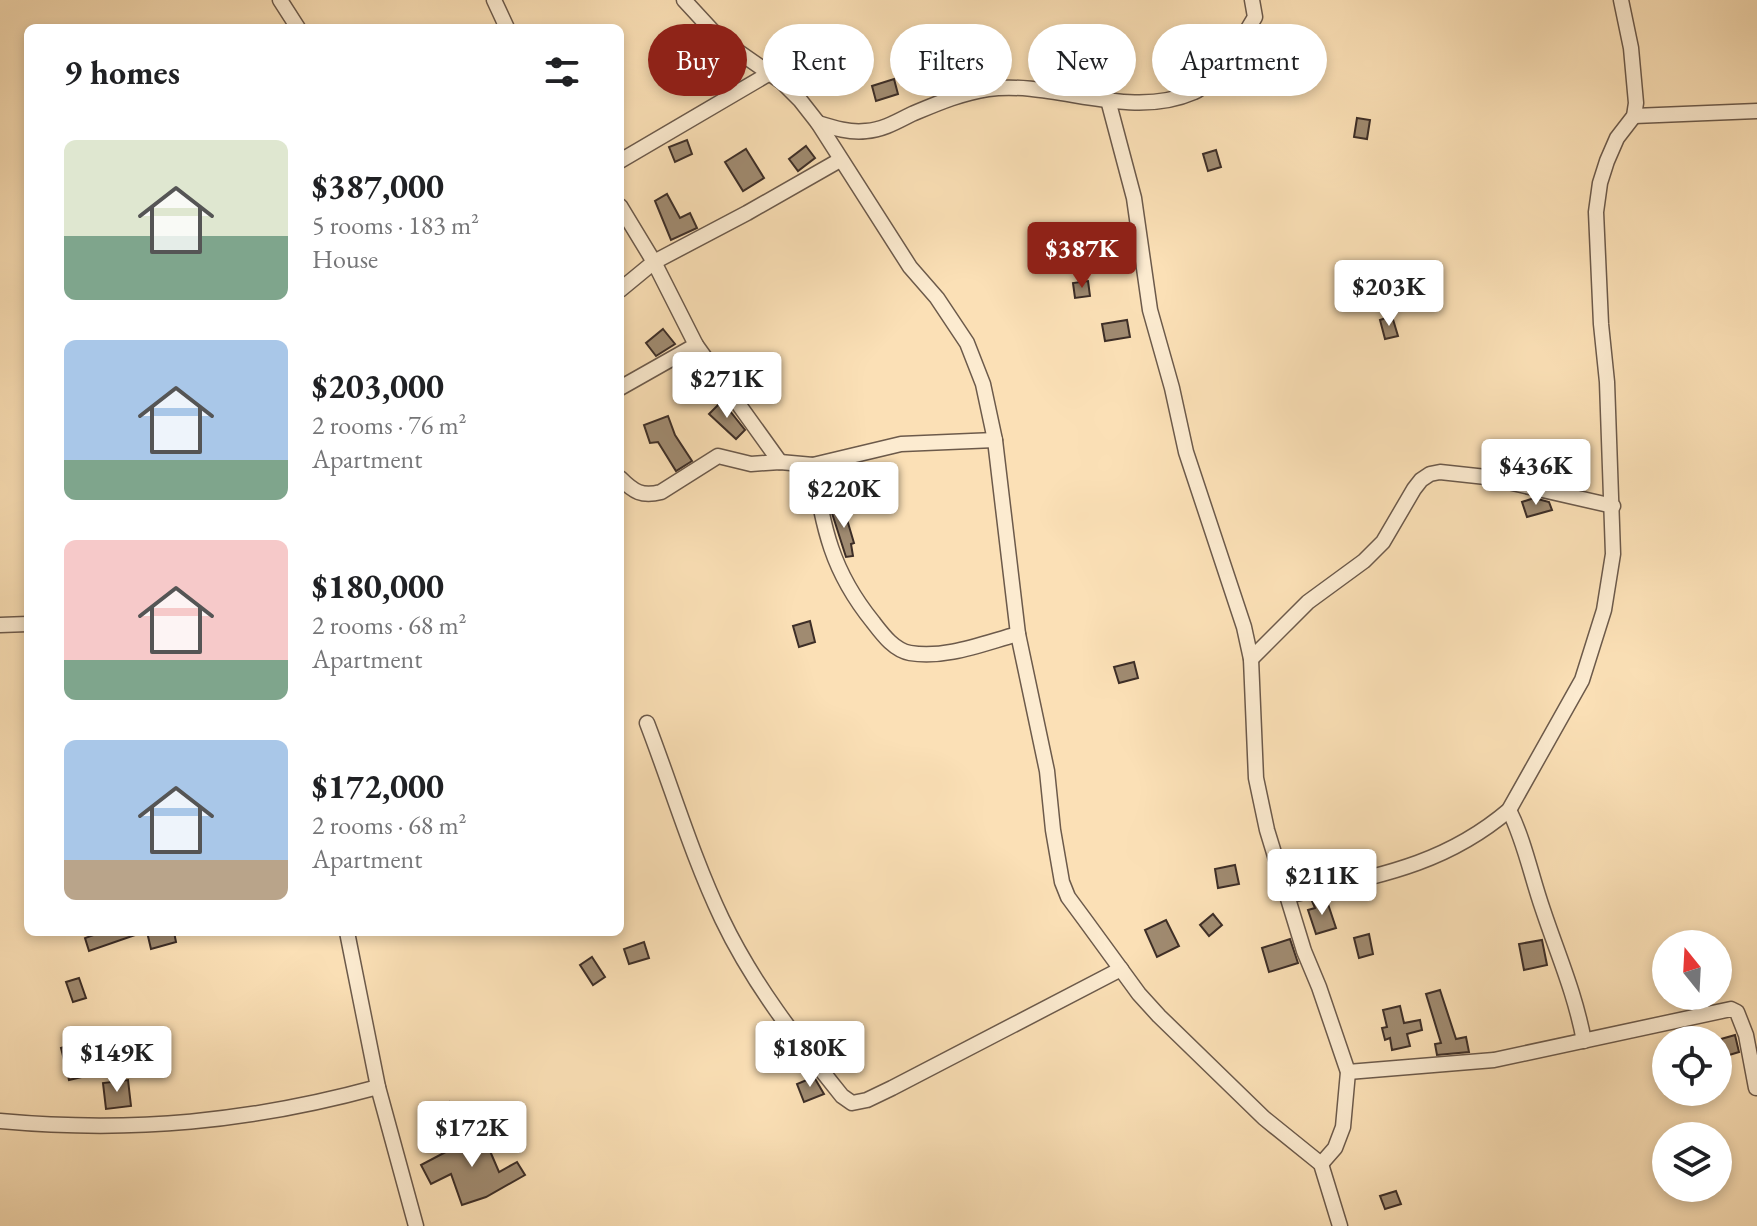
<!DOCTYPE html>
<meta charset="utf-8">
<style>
body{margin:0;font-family:"EB Garamond",serif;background:#f2f2f2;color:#202124;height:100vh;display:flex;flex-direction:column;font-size:30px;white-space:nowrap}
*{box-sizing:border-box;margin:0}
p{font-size:26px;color:#757577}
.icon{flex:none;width:44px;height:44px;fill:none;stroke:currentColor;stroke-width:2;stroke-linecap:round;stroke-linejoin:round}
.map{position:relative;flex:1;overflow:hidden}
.sheet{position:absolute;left:24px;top:24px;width:600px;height:912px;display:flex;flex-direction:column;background:#fff;border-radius:12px;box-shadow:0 4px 12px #0003}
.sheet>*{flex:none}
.guide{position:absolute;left:648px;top:24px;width:760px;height:72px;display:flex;gap:16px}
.needle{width:52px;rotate:342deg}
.fabs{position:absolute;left:1652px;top:930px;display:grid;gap:16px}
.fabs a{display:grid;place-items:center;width:80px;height:80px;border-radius:50%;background:#fff;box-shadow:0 4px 12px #0003;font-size:40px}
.price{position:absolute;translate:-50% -68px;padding:0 18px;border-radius:8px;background:#fff;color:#222;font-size:26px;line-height:52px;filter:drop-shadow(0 2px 4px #0008)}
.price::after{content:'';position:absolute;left:50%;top:48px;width:24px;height:18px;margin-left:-12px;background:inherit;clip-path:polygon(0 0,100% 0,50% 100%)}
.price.current{background:#8f2418;color:#fff}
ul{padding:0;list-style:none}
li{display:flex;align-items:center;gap:24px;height:200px;padding:0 40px}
li span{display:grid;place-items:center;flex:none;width:224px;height:160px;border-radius:12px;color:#555}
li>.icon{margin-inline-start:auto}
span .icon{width:96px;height:96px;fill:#fffc;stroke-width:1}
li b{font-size:34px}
h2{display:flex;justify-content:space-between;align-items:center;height:96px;padding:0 40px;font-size:34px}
.pill{padding:0 28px;border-radius:36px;background:#fff;box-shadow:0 4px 12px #0003;font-size:28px;line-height:72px}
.pill.current{background:#8f2418;color:#fff}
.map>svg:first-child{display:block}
.building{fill:#a08b71;stroke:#3d2e27;stroke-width:2}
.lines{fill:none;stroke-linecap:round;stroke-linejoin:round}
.street-casing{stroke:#6c5a4b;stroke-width:17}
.street{stroke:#fcebd0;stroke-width:14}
</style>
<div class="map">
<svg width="1757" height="1226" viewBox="0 0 1757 1226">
<rect width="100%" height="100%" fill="#fbe0b6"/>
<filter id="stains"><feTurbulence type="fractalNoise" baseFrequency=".0025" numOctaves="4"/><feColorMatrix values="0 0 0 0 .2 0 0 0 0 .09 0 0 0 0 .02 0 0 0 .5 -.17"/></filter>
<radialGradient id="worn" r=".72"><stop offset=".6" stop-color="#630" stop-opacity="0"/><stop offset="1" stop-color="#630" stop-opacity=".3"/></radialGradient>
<!-- building -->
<g class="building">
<polygon points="894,79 898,94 876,101 872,86"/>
<polygon points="1357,118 1370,120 1367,139 1354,137"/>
<polygon points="687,140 692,154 675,162 669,147"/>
<polygon points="806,146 815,158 798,171 789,159"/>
<polygon points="746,149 764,178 743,191 725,162"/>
<polygon points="1216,150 1221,167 1208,171 1203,154"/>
<polygon points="667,194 680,218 690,213 697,228 671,240 655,201"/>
<polygon points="1088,281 1090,296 1075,298 1073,283"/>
<polygon points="1392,316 1398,336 1385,339 1380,320"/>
<polygon points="1127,320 1130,337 1105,341 1102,324"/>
<polygon points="663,329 675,344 656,356 646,343"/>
<polygon points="722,401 745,430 736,439 709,414"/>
<polygon points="668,416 675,435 692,461 676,471 658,442 650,443 644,425"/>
<polygon points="1534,498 1549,502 1552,510 1527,517 1522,502"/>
<polygon points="843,506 854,543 851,544 853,556 846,557 831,510"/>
<polygon points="810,621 815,642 799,647 793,626"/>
<polygon points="1134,662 1138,678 1119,683 1114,667"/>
<polygon points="1235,865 1239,884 1218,888 1215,869"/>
<polygon points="1326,898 1336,928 1316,934 1308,910 1315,908 1312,901"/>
<polygon points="1213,914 1222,925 1209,936 1200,925"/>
<polygon points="1166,920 1179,946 1157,957 1145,930"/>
<polygon points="102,932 138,932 138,934 89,951 85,938"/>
<polygon points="147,932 174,932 176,942 151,949"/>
<polygon points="1369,934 1373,954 1359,958 1354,938"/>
<polygon points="1290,939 1298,963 1269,972 1262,948"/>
<polygon points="1542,940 1547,965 1524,970 1519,944"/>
<polygon points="644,942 649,958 629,964 624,949"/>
<polygon points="592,957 605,977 593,985 580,965"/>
<polygon points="79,978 86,998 73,1002 66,982"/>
<polygon points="1440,990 1456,1039 1466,1037 1469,1052 1437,1055 1435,1044 1441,1043 1426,994"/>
<polygon points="1400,1006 1404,1023 1420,1020 1422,1030 1407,1034 1410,1046 1392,1050 1390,1038 1385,1040 1382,1028 1387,1027 1383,1010"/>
<polygon points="1735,1035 1739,1052 1726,1056 1721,1039"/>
<polygon points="77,1043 86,1076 69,1080 61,1048"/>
<polygon points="814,1077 824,1094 804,1102 797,1084"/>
<polygon points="128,1080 131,1106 106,1109 103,1083"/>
<polygon points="449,1102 454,1126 429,1132 427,1125 423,1126 419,1109"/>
<polygon points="481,1130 499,1172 517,1162 525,1175 486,1197 462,1205 451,1174 431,1184 421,1165 457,1146 454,1141"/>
<polygon points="1396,1191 1401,1204 1385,1209 1380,1196"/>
</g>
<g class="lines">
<defs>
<g id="street">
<polyline points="280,0 298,28"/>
<polyline points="494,0 507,28"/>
<polyline points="684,0 720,39 782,82 800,100 818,123 910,267 937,298 967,343 983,384 995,440 1018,634 1047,771 1053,830 1062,882 1068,897 1085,920 1139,994 1159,1016 1264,1118 1321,1164 1340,1226"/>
<polyline points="1108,100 1134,198 1150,310 1172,388 1186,452 1244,627 1251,659 1256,778 1267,830 1304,951 1319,987 1348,1072 1343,1127 1335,1148 1321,1164"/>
<polyline points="1634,116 1757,111"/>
<path d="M818 123C834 128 850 133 866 131 883 130 898 121 912 114 936 104 961 93 988 89 1055 80 1128 121 1194 92 1214 84 1244 36 1255 17L1252 0"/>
<polyline points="620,161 770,73"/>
<polyline points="620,206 654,262 696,345 780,462"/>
<polyline points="620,290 654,262 747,213 840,160"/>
<polyline points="620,388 696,345"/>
<path d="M813 465C824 530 831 570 873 622 883 635 894 650 910 653 946 659 984 643 1018 634"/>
<path d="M620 478C634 492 642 497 661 492L718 456 751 464 780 462 813 465 901 444 995 440"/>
<polyline points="0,625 28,624"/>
<polyline points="1251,659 1308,602 1364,561 1383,542 1414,489 1421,480 1430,474 1440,472 1486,477 1613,506"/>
<path d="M647 723C672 788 692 856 722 919 753 984 797 1040 842 1096L852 1103 867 1100 892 1088 1121 969"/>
<path d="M1509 810C1525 842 1531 876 1543 910 1558 955 1575 993 1584 1041"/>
<path d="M1287 896C1370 877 1441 868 1509 810L1582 680 1604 610 1613 554 1607 382 1601 324 1596 212 1600 183 1607 161 1617 138 1634 116 1636 103 1631 48 1621 0"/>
<polyline points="347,932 378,1087 416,1226"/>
<polyline points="1348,1072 1494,1060 1731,1009 1737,1012 1746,1035 1756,1088"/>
<path d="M0 1121C132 1133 250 1122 378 1087"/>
</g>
</defs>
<!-- street casing -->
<use href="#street" class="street-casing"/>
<!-- street -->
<use href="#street" class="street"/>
</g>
<rect width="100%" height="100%" filter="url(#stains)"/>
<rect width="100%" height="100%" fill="url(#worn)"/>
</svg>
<div class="fabs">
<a><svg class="needle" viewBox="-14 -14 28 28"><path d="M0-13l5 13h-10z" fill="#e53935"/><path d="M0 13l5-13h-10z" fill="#757577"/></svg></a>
<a><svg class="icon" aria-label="locate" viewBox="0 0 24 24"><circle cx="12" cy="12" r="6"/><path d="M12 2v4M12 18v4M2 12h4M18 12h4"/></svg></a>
<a><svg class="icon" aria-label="layers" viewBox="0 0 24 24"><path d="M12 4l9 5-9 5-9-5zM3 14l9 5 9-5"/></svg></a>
</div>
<b class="price current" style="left:1082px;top:290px">$387K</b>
<b class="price" style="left:1389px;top:328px">$203K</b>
<b class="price" style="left:727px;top:420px">$271K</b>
<b class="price" style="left:1536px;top:507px">$436K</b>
<b class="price" style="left:844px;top:530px">$220K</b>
<b class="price" style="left:1322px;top:917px">$211K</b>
<b class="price" style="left:810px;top:1089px">$180K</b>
<b class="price" style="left:117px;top:1094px">$149K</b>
<b class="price" style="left:472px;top:1169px">$172K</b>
<div class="guide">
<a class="pill current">Buy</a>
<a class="pill">Rent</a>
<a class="pill">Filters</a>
<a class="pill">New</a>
<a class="pill">Apartment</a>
</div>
<section class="sheet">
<h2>9 homes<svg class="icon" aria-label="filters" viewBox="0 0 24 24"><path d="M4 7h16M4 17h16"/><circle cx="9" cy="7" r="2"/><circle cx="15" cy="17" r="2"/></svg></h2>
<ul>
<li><span style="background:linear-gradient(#dfe7d0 60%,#7fa58c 0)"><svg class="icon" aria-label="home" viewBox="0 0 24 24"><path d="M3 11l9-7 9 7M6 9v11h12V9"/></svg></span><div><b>$387,000</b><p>5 rooms · 183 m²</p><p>House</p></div></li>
<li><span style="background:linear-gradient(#a9c7e8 75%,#7fa58c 0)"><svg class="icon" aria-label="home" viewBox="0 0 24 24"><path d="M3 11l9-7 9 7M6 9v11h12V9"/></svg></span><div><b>$203,000</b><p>2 rooms · 76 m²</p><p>Apartment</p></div></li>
<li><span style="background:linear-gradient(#f6c9c9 75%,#7fa58c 0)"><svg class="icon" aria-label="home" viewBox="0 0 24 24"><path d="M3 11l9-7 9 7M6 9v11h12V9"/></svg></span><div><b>$180,000</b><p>2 rooms · 68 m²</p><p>Apartment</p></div></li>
<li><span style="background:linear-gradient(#a9c7e8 75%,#b9a48a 0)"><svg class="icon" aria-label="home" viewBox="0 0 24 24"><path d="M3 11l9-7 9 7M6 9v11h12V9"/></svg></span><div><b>$172,000</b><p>2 rooms · 68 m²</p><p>Apartment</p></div></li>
</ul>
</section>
</div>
